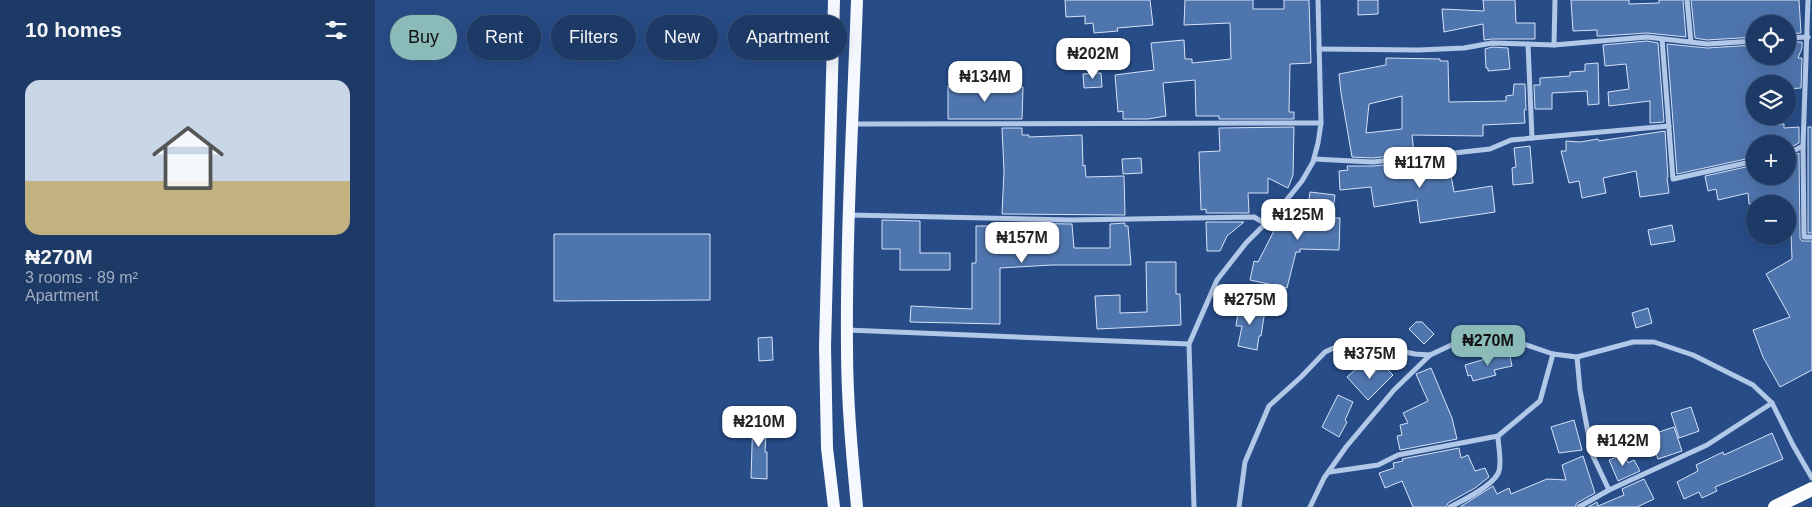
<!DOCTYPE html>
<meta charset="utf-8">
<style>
body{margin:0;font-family:Arial,sans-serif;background:#25406b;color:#f1f3f6;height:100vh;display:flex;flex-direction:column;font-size:19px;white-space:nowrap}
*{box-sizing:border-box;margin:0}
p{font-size:16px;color:#a0acbf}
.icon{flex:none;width:28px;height:28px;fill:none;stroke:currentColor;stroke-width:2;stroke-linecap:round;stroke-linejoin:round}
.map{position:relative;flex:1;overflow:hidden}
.drawer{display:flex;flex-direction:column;background:#1d3965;width:375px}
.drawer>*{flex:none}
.banner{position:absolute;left:15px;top:15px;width:475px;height:45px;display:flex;gap:10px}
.buttons{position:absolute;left:1371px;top:15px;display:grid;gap:10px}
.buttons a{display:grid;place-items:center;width:50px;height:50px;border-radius:50%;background:#1d3965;box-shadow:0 5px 20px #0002,0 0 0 1px #3b5379;font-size:25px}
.price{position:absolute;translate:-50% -42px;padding:0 11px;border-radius:10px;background:#fff;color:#222;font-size:16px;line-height:32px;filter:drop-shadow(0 1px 2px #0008)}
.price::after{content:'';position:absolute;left:50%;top:30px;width:15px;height:11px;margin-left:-8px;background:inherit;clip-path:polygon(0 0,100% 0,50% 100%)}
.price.on{background:#8bbbb9;color:#111}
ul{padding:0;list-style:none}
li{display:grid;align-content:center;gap:10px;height:265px;padding:0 25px}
li span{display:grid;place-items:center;height:155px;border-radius:15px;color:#555}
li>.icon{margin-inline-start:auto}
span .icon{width:90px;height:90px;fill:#fffc;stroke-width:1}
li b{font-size:21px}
h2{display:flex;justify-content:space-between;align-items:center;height:60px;padding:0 25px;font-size:21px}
.chip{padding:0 18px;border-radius:22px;background:#1d3965;box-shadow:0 5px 20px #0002,0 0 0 1px #3b5379;font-size:18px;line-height:45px}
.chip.on{background:#8bbbb9;color:#111}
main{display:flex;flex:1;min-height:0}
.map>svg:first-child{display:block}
.building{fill:#4f75ae;stroke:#d6e3f7;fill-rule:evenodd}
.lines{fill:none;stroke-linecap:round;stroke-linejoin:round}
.minor{stroke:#b2c8e8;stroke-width:5}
.primary{stroke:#f5f8fe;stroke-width:12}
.trunk{stroke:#fafcfe;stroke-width:14}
</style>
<main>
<section class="drawer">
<h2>10 homes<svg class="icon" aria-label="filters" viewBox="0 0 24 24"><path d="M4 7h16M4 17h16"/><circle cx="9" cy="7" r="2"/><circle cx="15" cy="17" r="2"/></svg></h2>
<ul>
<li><span style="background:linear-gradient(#c9d6e8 65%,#c2b280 0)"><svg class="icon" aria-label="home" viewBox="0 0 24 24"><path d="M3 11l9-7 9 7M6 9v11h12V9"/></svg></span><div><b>₦270M</b><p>3 rooms · 89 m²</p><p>Apartment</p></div></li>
</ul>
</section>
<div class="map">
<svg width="1437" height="507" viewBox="0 0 1437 507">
<rect width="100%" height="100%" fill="#274c87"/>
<!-- building -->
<g class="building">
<polygon points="690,0 775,0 778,25 742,28 743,31 719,33 718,23 710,24 710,16 691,17"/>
<polygon points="810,0 878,0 878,9 909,9 909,0 934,0 936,63 915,64 914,112 919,112 919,119 844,119 844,116 821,116 820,80 788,83 791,116 773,119 748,119 748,111 743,112 740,75 779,70 776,43 809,40 810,59 817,59 817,63 856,59 855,23 809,25"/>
<polygon points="983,0 1003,0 1003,14 983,15"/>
<polygon points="1108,0 1140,0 1141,23 1160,23 1160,39 1117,39 1109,40 1108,24 1069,32 1067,9 1109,11"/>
<polygon points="1196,0 1254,0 1254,4 1284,3 1284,0 1308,0 1311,37 1272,33 1227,36 1222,36 1222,30 1198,31"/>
<polygon points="1316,0 1424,0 1426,33 1412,34 1412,24 1380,24 1380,37 1332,40 1320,38"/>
<polygon points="1272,41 1283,43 1289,122 1275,123 1275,101 1234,106 1233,92 1254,89 1251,64 1230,66 1228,45"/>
<polygon points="1412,42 1427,42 1427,48 1423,58 1427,58 1426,88 1412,89 1412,84 1380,84 1380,116 1403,116 1403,124 1409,124 1409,128 1424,127 1424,143 1412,149 1412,144 1380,144 1380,157 1302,174 1292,44 1332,48 1380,45 1380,56 1412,56"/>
<polygon points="1117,47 1133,48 1135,69 1113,71 1113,68 1111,68 1110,49"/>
<path d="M1011 58 1065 59V61H1073L1074 102 1131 101V96L1138 95 1139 84H1150L1151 110H1149L1150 123 1108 125V136L1037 135 1039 153 998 158 977 157 966 93 964 74 1011 65ZM1027 96V129L991 133 994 104Z"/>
<polygon points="1223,63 1224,104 1213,105 1212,91 1177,93 1177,109 1160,109 1159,85 1165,85 1165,78 1195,76 1195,72 1210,71 1210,64"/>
<polygon points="726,73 727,87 709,88 708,74"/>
<polygon points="573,86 648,87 647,119 573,119"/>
<polygon points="919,127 918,175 913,188 893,178 893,193 873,193 874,213 831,213 831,209 826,210 824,152 845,151 844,128"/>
<rect x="1433" y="127" width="4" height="106"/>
<polygon points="627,128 647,128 647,135 654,135 654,137 707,135 708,166 710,165 711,177 749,176 750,215 627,214 629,171"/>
<polygon points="1290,131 1293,177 1292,178 1294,193 1265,197 1261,171 1228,178 1231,193 1207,198 1204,181 1194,183 1186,151 1191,151 1191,141 1205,142 1223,139 1224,141"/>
<polygon points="1155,146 1158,183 1138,185 1137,168 1141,167 1139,148"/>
<polygon points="1424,153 1425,238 1427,241 1437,241 1437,370 1405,387 1388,357 1378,330 1415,317 1391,274 1417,259 1416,232 1412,232 1412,204 1374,204 1373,193 1343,200 1341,189 1333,191 1330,176 1380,165 1380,176 1412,176 1412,158"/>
<polygon points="766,158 767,173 748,174 747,159"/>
<polygon points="1073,158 1079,192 1117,186 1120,212 1045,223 1042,200 999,207 996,187 965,190 964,171 973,170 972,166 998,166 1040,162 1040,163"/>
<polygon points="935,192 960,195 957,218 965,218 964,250 925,249 925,252 921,252 912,288 875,280 879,261 883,262 904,221 931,221"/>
<polygon points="507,220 545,221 545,253 575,253 575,270 525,270 525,249 507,249"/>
<polygon points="831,222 869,222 852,236 845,251 832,251"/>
<polygon points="627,223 697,224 699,248 735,248 735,224 750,223 750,226 753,226 756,265 677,265 625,268 625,324 535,322 536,306 597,309 597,263 601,263 601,226 627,226"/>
<polygon points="1297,225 1300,241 1276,245 1273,230"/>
<polygon points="179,234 335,234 335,300 179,301"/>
<polygon points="771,262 801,262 801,294 805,294 806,325 722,329 720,296 745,295 745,313 772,312"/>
<polygon points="864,306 890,310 886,336 884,336 882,350 863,346 867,326 861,326"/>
<polygon points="1273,308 1277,323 1261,328 1257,313"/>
<polygon points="1041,322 1047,322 1059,334 1049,344 1034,329"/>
<polygon points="397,337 398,360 384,361 383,338"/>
<polygon points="1134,352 1137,366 1119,370 1121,375 1098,381 1096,375 1093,376 1090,365"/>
<polygon points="988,363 998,374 1007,364 1018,375 993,400 972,377"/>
<polygon points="1056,368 1077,418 1082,439 1025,450 1022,436 1027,435 1025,425 1033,423 1028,413 1053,401 1041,374"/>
<polygon points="963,395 978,402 970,420 972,422 964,437 947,427"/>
<polygon points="1316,407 1324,431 1304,438 1296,413"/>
<polygon points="378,415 392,416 390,452 392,452 392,479 376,478"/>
<polygon points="1199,420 1207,450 1184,453 1176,427"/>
<polygon points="1299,427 1307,451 1283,459 1275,435"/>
<polygon points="1397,433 1408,459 1340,487 1342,491 1327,498 1324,492 1309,499 1302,482 1323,471 1321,465 1348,452 1349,455"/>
<polygon points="1084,448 1086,458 1093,455 1100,471 1110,468 1114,477 1100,488 1073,503 1071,507 1038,507 1027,481 1010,488 1004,473 1019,468 1018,463 1028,461 1027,459"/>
<polygon points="1249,454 1253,463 1259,460 1265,471 1243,481 1234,460"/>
<polygon points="1208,456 1220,493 1202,503 1200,507 1085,507 1118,486 1122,494 1134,488 1136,494 1172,479 1191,480 1187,465"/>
<polygon points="1269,479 1279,499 1262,507 1213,507 1222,502 1223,506 1249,495 1247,489"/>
</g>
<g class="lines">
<!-- minor -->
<g class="minor">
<polyline points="1312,0 1316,42"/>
<polyline points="1433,0 1428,146 1429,237 1437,237"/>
<polyline points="1412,38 1433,37"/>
<polyline points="1287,39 1298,179 1380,161"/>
<polyline points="1153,44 1157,138"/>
<polyline points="1179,45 1180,0"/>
<polyline points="944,49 1044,50 1089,48 1117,43 1179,45 1272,37 1332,44 1380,41"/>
<polyline points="478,124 946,123"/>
<polyline points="1412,154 1428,146"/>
<polyline points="939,159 998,162 1115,149 1136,140 1294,126"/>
<polyline points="475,215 695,220 879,217 891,224"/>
<polyline points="472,330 814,344"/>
<polyline points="1202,357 1205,390 1217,454 1234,490"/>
<polyline points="955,472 1003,465 1023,455 1123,436"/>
<polyline points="819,507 814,344 842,280 871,243 901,213 927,181 938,162 943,143 946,123 943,0"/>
<polyline points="864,507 870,462 894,406 926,377 950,352 967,344 1001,346 1040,354 1055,355 1085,341 1105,337 1143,342 1178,354 1202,357 1258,342 1279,342 1318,355 1378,385 1397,403 1418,445 1437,478"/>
<polyline points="935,507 949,478 971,447 1019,390 1055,355"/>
<path d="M1075 507C1087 501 1120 485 1124 471 1127 460 1123 446 1123 436L1165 401 1178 354"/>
<polyline points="1204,507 1234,490 1332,445 1397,403"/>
</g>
<!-- primary -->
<g class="primary">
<polyline points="459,507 452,448 450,346 459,0"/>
<path d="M482 507C477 454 472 401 472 348 471 232 478 116 482 0"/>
</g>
<!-- trunk -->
<polyline class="trunk" points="1400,507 1437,489"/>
</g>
</svg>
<div class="buttons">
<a><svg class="icon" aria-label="locate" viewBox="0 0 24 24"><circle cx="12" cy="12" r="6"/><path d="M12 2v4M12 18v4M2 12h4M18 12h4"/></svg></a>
<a><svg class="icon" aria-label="layers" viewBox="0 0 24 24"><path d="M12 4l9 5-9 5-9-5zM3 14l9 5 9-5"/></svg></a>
<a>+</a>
<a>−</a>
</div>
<b class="price" style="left:718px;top:80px">₦202M</b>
<b class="price" style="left:610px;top:103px">₦134M</b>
<b class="price" style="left:1045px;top:189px">₦117M</b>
<b class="price" style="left:923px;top:241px">₦125M</b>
<b class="price" style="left:647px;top:264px">₦157M</b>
<b class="price" style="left:875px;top:326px">₦275M</b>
<b class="price on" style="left:1113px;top:367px">₦270M</b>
<b class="price" style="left:995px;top:380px">₦375M</b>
<b class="price" style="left:384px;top:448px">₦210M</b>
<b class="price" style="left:1248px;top:467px">₦142M</b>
<div class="banner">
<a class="chip on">Buy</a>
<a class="chip">Rent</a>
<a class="chip">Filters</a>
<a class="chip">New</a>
<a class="chip">Apartment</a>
</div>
</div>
</main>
